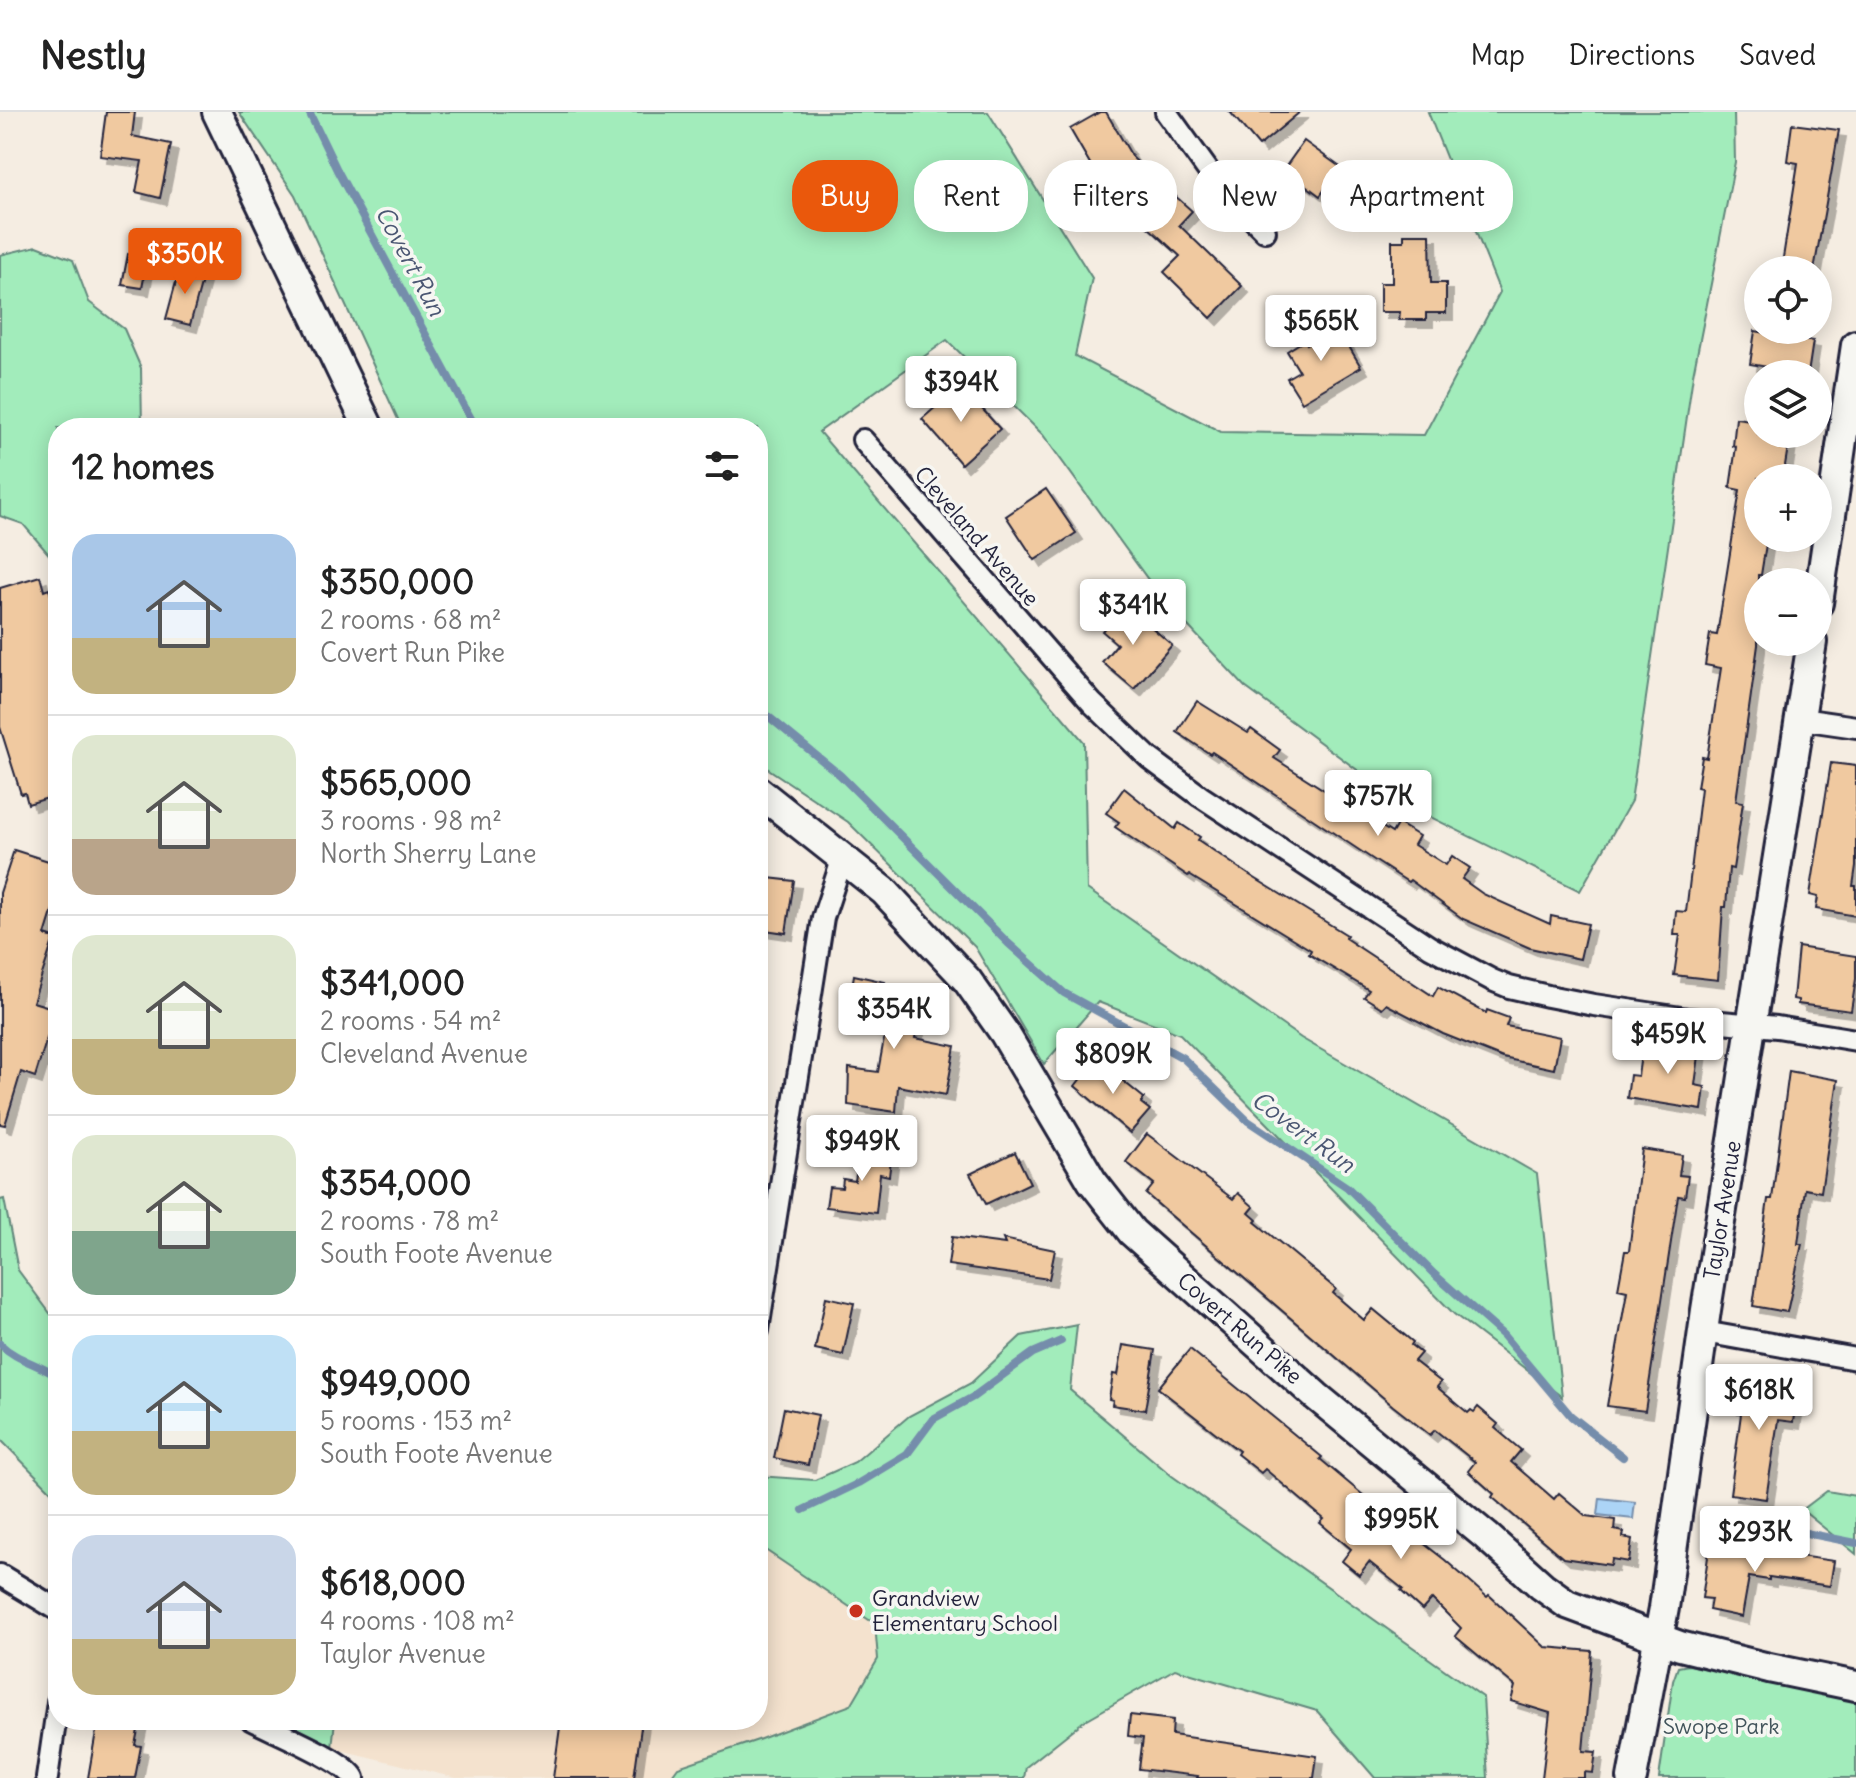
<!DOCTYPE html>
<meta charset="utf-8">
<style>
body{margin:0;font-family:Delius,sans-serif;background:#f2f2f2;color:#222;height:100vh;display:flex;flex-direction:column;font-size:30px;white-space:nowrap}
*{box-sizing:border-box;margin:0}
p{font-size:26px;color:#767676}
.icon{flex:none;width:44px;height:44px;fill:none;stroke:currentColor;stroke-width:2;stroke-linecap:round;stroke-linejoin:round}
.map{position:relative;flex:1;overflow:hidden}
.panel{position:absolute;left:48px;top:306px;width:720px;height:1312px;display:flex;flex-direction:column;background:#fff;border-radius:32px;box-shadow:0 4px 20px #0003}
.panel>*{flex:none}
.hud{position:absolute;left:792px;top:48px;width:760px;height:72px;display:flex;gap:16px}
.fabs{position:absolute;left:1744px;top:144px;display:grid;gap:16px}
.fabs a{display:grid;place-items:center;width:88px;height:88px;border-radius:50%;background:#fff;box-shadow:0 4px 20px #0003;font-size:40px}
.price{position:absolute;translate:-50% -68px;padding:0 18px;border-radius:8px;background:#fff;color:#222;font-size:26px;line-height:52px;filter:drop-shadow(0 2px 4px #0008)}
.price::after{content:'';position:absolute;left:50%;top:48px;width:24px;height:18px;margin-left:-12px;background:inherit;clip-path:polygon(0 0,100% 0,50% 100%)}
.price.selected{background:#ea580c;color:#fff}
ul{padding:0;list-style:none}
li{display:flex;align-items:center;gap:24px;height:200px;padding:0 24px}
li+li{border-top:2px solid #e0e0e0}
li span{display:grid;place-items:center;flex:none;width:224px;height:160px;border-radius:24px;color:#555}
li>.icon{margin-inline-start:auto}
span .icon{width:96px;height:96px;fill:#fffc;stroke-width:1}
li b{font-size:34px}
h2{display:flex;justify-content:space-between;align-items:center;height:96px;padding:0 24px;font-size:34px}
.tag{padding:0 28px;border-radius:32px;background:#fff;box-shadow:0 4px 20px #0003;font-size:28px;line-height:72px}
.tag.selected{background:#ea580c;color:#fff}
header{display:flex;align-items:center;gap:48px;box-sizing:border-box;height:112px;padding:0 40px;background:#fff;border-bottom:2px solid #e0e0e0}
header strong{font-size:38px}
nav{display:flex;gap:44px;margin-inline-start:auto;font-size:28px}
.map>svg:first-child{display:block}
.built{fill:#f4e2ce}
.green{fill:#a2ecbb;stroke:#62877b;stroke-width:2}
.water{fill:#acd4f6;stroke:#758dab;stroke-width:2}
.lines{fill:none;stroke-linecap:round;stroke-linejoin:round}
.stream{stroke:#758dab;stroke-width:8}
.building{fill:#f0c9a0;stroke:#22223b;stroke-width:2;filter:url(#shadow)}
.street-casing{stroke:#22223b;stroke-width:26}
.secondary-casing{stroke:#22223b;stroke-width:34}
.street{stroke:#f6f6f2;stroke-width:20}
.secondary{stroke:#f6f6f2;stroke-width:28}
.poi-dot{fill:#c8321e;stroke:#f6f6f2;stroke-width:3}
.labels{text-anchor:middle;stroke-width:7;stroke-linejoin:round;paint-order:stroke}
.street-label{font-size:22px;fill:#22223b;stroke:#f6f6f2}
.poi-label{font-size:22px;fill:#22223b;stroke:#f6f6f2;text-anchor:start}
.park-label{font-size:22px;fill:#42545b;stroke:#f6f6f2}
.water-label{font-size:24px;font-style:italic;fill:#4b5773;stroke:#f6f6f2}
</style>
<header>
<strong>Nestly</strong>
<nav><a>Map</a><a>Directions</a><a>Saved</a></nav>
</header>
<div class="map">
<svg width="1856" height="1666" viewBox="0 0 1856 1666">
<defs>
<filter id="shadow"><feDropShadow dx="7" dy="7" stdDeviation="0" flood-color="#0004"/></filter>
</defs>
<rect width="100%" height="100%" fill="#f5ede2"/>
<filter id="ink" filterUnits="userSpaceOnUse"><feTurbulence type="fractalNoise" baseFrequency=".0125" numOctaves="2"/><feDisplacementMap in="SourceGraphic" scale="16" xChannelSelector="R" yChannelSelector="G"/><feConvolveMatrix kernelMatrix="1 2 1 2 8 2 1 2 1" color-interpolation-filters="sRGB"/></filter>
<g filter="url(#ink)">
<!-- built -->
<polygon class="built" points="758,1403 963,1435 928,1666 456,1666 332,1636 335,1608 758,1608"/>
<!-- green -->
<g class="green">
<polygon points="239,0 988,0 1092,166 1075,244 1221,320 1424,323 1500,180 1428,0 1734,0 1735,50 1693,263 1631,689 1580,779 1402,691 1245,575 1160,484 1043,323 947,228 819,320 1084,630 1087,777 1301,926 1537,1062 1562,1285 1454,1202 1180,922 1098,890 1044,952 975,835 848,710 758,650 758,316 402,316 295,83"/>
<polygon points="37,134 73,148 89,190 124,217 141,256 142,316 58,316 58,453 23,412 0,404 0,143"/>
<polygon points="4,1087 18,1158 58,1212 58,1386 0,1327 0,1088"/>
<polygon points="1077,1213 1070,1278 1172,1364 1483,1585 1488,1666 1375,1666 1317,1599 1175,1557 1084,1609 1026,1655 1024,1666 670,1666 678,1655 758,1628 851,1593 878,1547 875,1512 758,1433 758,1364 815,1368 855,1350 909,1304 971,1271 1021,1224"/>
<polygon points="1827,1379 1856,1384 1856,1442 1802,1398"/>
<polygon points="1689,1553 1856,1587 1856,1666 1659,1666 1673,1569 1678,1555"/>
<polygon points="284,1608 335,1608 332,1636"/>
</g>
<!-- water -->
<polygon class="water" points="1600,1386 1635,1390 1633,1407 1598,1403"/>
<g class="lines">
<!-- stream -->
<g class="stream">
<polyline points="309,0 337,58 476,316"/>
<polyline points="758,596 840,663 1008,831 1064,881 1183,946 1248,1009 1347,1075 1434,1162 1503,1223 1571,1304 1623,1345"/>
<path d="M0 1232C16 1248 39 1252 58 1265"/>
<polyline points="803,1398 859,1371 907,1342 933,1307 973,1285 1033,1241 1061,1229"/>
<polyline points="1806,1421 1856,1431"/>
</g>
</g>
<!-- building -->
<g class="building">
<polygon points="106,0 135,0 132,24 171,32 160,86 136,80 142,49 100,44"/>
<polygon points="1100,0 1106,0 1133,46 1192,99 1179,113 1242,174 1211,206 1164,160 1180,144 1103,74 1070,17"/>
<polygon points="1230,0 1300,0 1259,34"/>
<polygon points="1792,12 1839,18 1814,158 1782,152 1798,51 1787,49"/>
<polygon points="1304,29 1340,55 1320,84 1284,57"/>
<polygon points="1404,122 1430,122 1431,171 1446,171 1446,201 1426,201 1426,208 1399,208 1400,200 1380,200 1380,171 1392,171 1392,129 1404,129"/>
<polygon points="128,142 148,146 142,176 122,173"/>
<polygon points="180,155 204,161 190,213 166,207"/>
<polygon points="1337,214 1361,255 1302,290 1287,266 1299,259 1287,239 1305,228 1307,232"/>
<polygon points="1755,219 1813,229 1808,262 1750,252"/>
<polygon points="961,273 1000,317 961,352 922,307"/>
<polygon points="1736,306 1758,309 1758,322 1790,322 1783,366 1758,366 1758,426 1767,426 1761,463 1758,463 1758,533 1736,689 1743,690 1733,757 1729,756 1726,795 1723,795 1718,868 1674,863 1680,823 1674,823 1676,799 1686,800 1701,676 1697,675 1702,645 1707,646 1721,556 1705,553 1710,522 1717,523 1740,378 1730,376 1736,335 1733,334"/>
<polygon points="1046,377 1076,421 1035,448 1006,404"/>
<polygon points="40,464 44,479 49,477 56,499 51,500 58,523 58,683 28,692 25,681 21,682 0,615 0,476"/>
<polygon points="1125,492 1172,533 1134,577 1102,550 1117,532 1102,519"/>
<polygon points="1197,589 1248,621 1251,617 1280,638 1274,646 1392,721 1398,711 1419,724 1414,733 1446,753 1452,744 1470,756 1462,767 1483,782 1550,812 1551,804 1588,812 1580,847 1530,836 1463,807 1410,768 1408,770 1374,748 1212,640 1210,642 1177,620"/>
<polygon points="1831,651 1856,654 1856,754 1853,774 1856,774 1856,804 1816,797 1818,785 1810,783"/>
<polygon points="1124,676 1175,717 1179,711 1200,725 1198,728 1248,762 1347,823 1345,826 1433,884 1438,875 1486,901 1487,898 1509,906 1506,914 1560,925 1554,957 1503,946 1443,922 1386,892 1382,896 1364,885 1369,878 1309,842 1311,838 1189,763 1188,764 1115,715 1119,710 1106,701"/>
<polygon points="14,738 58,752 58,781 45,823 54,826 33,890 56,897 35,965 21,960 5,1013 0,1012 0,781"/>
<polygon points="759,765 794,769 786,821 758,817"/>
<polygon points="1798,835 1856,844 1856,867 1851,899 1798,892 1798,888 1793,887"/>
<polygon points="854,863 885,870 883,884 910,890 908,899 920,901 915,926 955,934 946,983 898,974 896,1000 848,993 849,956 878,960 886,916 846,909"/>
<polygon points="1643,929 1700,936 1695,973 1705,975 1702,998 1627,986 1630,963 1638,964"/>
<polygon points="1096,947 1144,986 1141,991 1150,998 1130,1021 1075,974"/>
<polygon points="1789,959 1838,968 1821,1080 1805,1077 1798,1132 1802,1132 1787,1200 1753,1194 1768,1087 1772,1087"/>
<polygon points="1147,1022 1233,1087 1238,1081 1254,1095 1249,1101 1257,1108 1255,1110 1336,1177 1333,1181 1364,1208 1373,1197 1413,1230 1411,1233 1421,1241 1414,1249 1441,1270 1437,1275 1468,1301 1471,1298 1474,1300 1478,1295 1498,1312 1495,1316 1521,1338 1511,1350 1546,1380 1554,1387 1559,1381 1586,1404 1615,1408 1614,1418 1624,1420 1623,1425 1632,1427 1629,1450 1612,1447 1611,1453 1563,1446 1492,1385 1494,1382 1468,1359 1475,1350 1435,1318 1430,1323 1393,1294 1146,1082 1154,1072 1126,1050"/>
<polygon points="860,1036 892,1040 889,1064 880,1062 876,1101 826,1095 829,1075 842,1076 843,1067 855,1069"/>
<polygon points="1642,1037 1682,1043 1679,1063 1688,1064 1685,1085 1678,1084 1645,1299 1607,1294 1627,1179 1618,1177 1625,1139 1629,1139"/>
<polygon points="1015,1040 1030,1071 986,1092 970,1062"/>
<polygon points="952,1125 1005,1132 1003,1127 1055,1138 1049,1167 948,1153"/>
<polygon points="826,1185 854,1191 843,1243 815,1237"/>
<polygon points="1123,1233 1155,1238 1145,1298 1112,1293 1113,1288 1109,1287 1113,1262 1118,1263"/>
<polygon points="1190,1237 1322,1345 1320,1347 1382,1399 1445,1448 1487,1485 1489,1483 1545,1535 1592,1539 1583,1639 1596,1640 1593,1661 1584,1660 1584,1666 1542,1666 1550,1601 1511,1589 1515,1574 1455,1524 1461,1516 1432,1487 1422,1498 1401,1479 1403,1477 1369,1450 1359,1463 1342,1449 1351,1437 1320,1411 1324,1407 1265,1357 1261,1361 1237,1342 1239,1339 1158,1276"/>
<polygon points="1758,1265 1792,1270 1791,1276 1798,1277 1793,1310 1778,1308 1766,1387 1730,1382 1741,1302 1738,1302 1740,1288 1732,1287 1734,1268 1757,1271"/>
<polygon points="784,1296 818,1303 808,1353 774,1346"/>
<polygon points="1710,1431 1834,1449 1830,1474 1769,1465 1769,1468 1749,1465 1742,1505 1709,1498 1711,1487 1702,1486"/>
<polygon points="1130,1603 1173,1608 1172,1623 1317,1644 1314,1666 1197,1666 1198,1664 1139,1657 1143,1626 1128,1624"/>
<polygon points="98,1608 140,1608 135,1633 141,1634 135,1666 88,1666"/>
<polygon points="561,1608 642,1608 634,1666 553,1666"/>
</g>
<g class="lines">
<defs>
<g id="street">
<polyline points="1166,0 1217,71 1265,119"/>
<polyline points="863,328 1092,591 1149,646 1200,684 1430,835 1492,868 1509,875 1548,884 1594,893 1688,907 1777,915 1856,928"/>
<polyline points="1801,607 1856,615"/>
<polyline points="758,1218 823,806 843,745"/>
<polyline points="1704,1220 1856,1247"/>
<polyline points="0,1463 58,1498"/>
<path d="M252 1608C273 1619 345 1648 354 1666"/>
<polyline points="47,1666 58,1590"/>
</g>
<g id="secondary">
<polyline points="217,0 369,316"/>
<polyline points="1818,491 1856,233"/>
<polyline points="758,679 884,779 967,868 1005,922 1092,1069 1132,1120 1316,1284 1486,1424 1542,1474 1567,1492 1680,1534 1769,1556 1856,1574"/>
<polyline points="1632,1666 1664,1496 1706,1198 1812,530"/>
</g>
</defs>
<!-- street casing -->
<use href="#street" class="street-casing"/>
<!-- secondary casing -->
<use href="#secondary" class="secondary-casing"/>
<!-- street -->
<use href="#street" class="street"/>
<!-- secondary -->
<use href="#secondary" class="secondary"/>
</g>
</g>
<!-- markers -->
<circle class="poi-dot" cx="856" cy="1499" r="8"/>
<g class="labels">
<!-- street labels -->
<g class="street-label">
<text transform="translate(977 424) rotate(49)" y="8">Cleveland Avenue</text>
<text transform="translate(1722 1098) rotate(-81)" y="8">Taylor Avenue</text>
<text transform="translate(1240 1216) rotate(41)" y="8">Covert Run Pike</text>
</g>
<!-- poi labels -->
<g class="poi-label">
<text x="872" y="1494">Grandview<tspan x="872" dy="25">Elementary School</tspan></text>
</g>
<!-- park labels -->
<g class="park-label">
<text x="1721" y="1622">Swope Park</text>
</g>
<!-- water labels -->
<g class="water-label">
<text transform="translate(410 149) rotate(62)" y="8">Covert Run</text>
<text transform="translate(1303 1020) rotate(36)" y="8">Covert Run</text>
</g>
</g>
</svg>
<div class="fabs">
<a><svg class="icon" aria-label="locate" viewBox="0 0 24 24"><circle cx="12" cy="12" r="6"/><path d="M12 2v4M12 18v4M2 12h4M18 12h4"/></svg></a>
<a><svg class="icon" aria-label="layers" viewBox="0 0 24 24"><path d="M12 4l9 5-9 5-9-5zM3 14l9 5 9-5"/></svg></a>
<a>+</a>
<a>−</a>
</div>
<b class="price selected" style="left:185px;top:184px">$350K</b>
<b class="price" style="left:1321px;top:251px">$565K</b>
<b class="price" style="left:961px;top:312px">$394K</b>
<b class="price" style="left:1133px;top:535px">$341K</b>
<b class="price" style="left:1378px;top:726px">$757K</b>
<b class="price" style="left:894px;top:939px">$354K</b>
<b class="price" style="left:1668px;top:964px">$459K</b>
<b class="price" style="left:1113px;top:984px">$809K</b>
<b class="price" style="left:862px;top:1071px">$949K</b>
<b class="price" style="left:1759px;top:1320px">$618K</b>
<b class="price" style="left:1401px;top:1449px">$995K</b>
<b class="price" style="left:1755px;top:1462px">$293K</b>
<div class="hud">
<a class="tag selected">Buy</a>
<a class="tag">Rent</a>
<a class="tag">Filters</a>
<a class="tag">New</a>
<a class="tag">Apartment</a>
</div>
<section class="panel">
<h2>12 homes<svg class="icon" aria-label="filters" viewBox="0 0 24 24"><path d="M4 7h16M4 17h16"/><circle cx="9" cy="7" r="2"/><circle cx="15" cy="17" r="2"/></svg></h2>
<ul>
<li><span style="background:linear-gradient(#a9c7e8 65%,#c2b280 0)"><svg class="icon" aria-label="home" viewBox="0 0 24 24"><path d="M3 11l9-7 9 7M6 9v11h12V9"/></svg></span><div><b>$350,000</b><p>2 rooms · 68 m²</p><p>Covert Run Pike</p></div></li>
<li><span style="background:linear-gradient(#dfe7d0 65%,#b9a48a 0)"><svg class="icon" aria-label="home" viewBox="0 0 24 24"><path d="M3 11l9-7 9 7M6 9v11h12V9"/></svg></span><div><b>$565,000</b><p>3 rooms · 98 m²</p><p>North Sherry Lane</p></div></li>
<li><span style="background:linear-gradient(#dfe7d0 65%,#c2b280 0)"><svg class="icon" aria-label="home" viewBox="0 0 24 24"><path d="M3 11l9-7 9 7M6 9v11h12V9"/></svg></span><div><b>$341,000</b><p>2 rooms · 54 m²</p><p>Cleveland Avenue</p></div></li>
<li><span style="background:linear-gradient(#dfe7d0 60%,#7fa58c 0)"><svg class="icon" aria-label="home" viewBox="0 0 24 24"><path d="M3 11l9-7 9 7M6 9v11h12V9"/></svg></span><div><b>$354,000</b><p>2 rooms · 78 m²</p><p>South Foote Avenue</p></div></li>
<li><span style="background:linear-gradient(#bfe0f5 60%,#c2b280 0)"><svg class="icon" aria-label="home" viewBox="0 0 24 24"><path d="M3 11l9-7 9 7M6 9v11h12V9"/></svg></span><div><b>$949,000</b><p>5 rooms · 153 m²</p><p>South Foote Avenue</p></div></li>
<li><span style="background:linear-gradient(#c9d6e8 65%,#c2b280 0)"><svg class="icon" aria-label="home" viewBox="0 0 24 24"><path d="M3 11l9-7 9 7M6 9v11h12V9"/></svg></span><div><b>$618,000</b><p>4 rooms · 108 m²</p><p>Taylor Avenue</p></div></li>
</ul>
</section>
</div>
